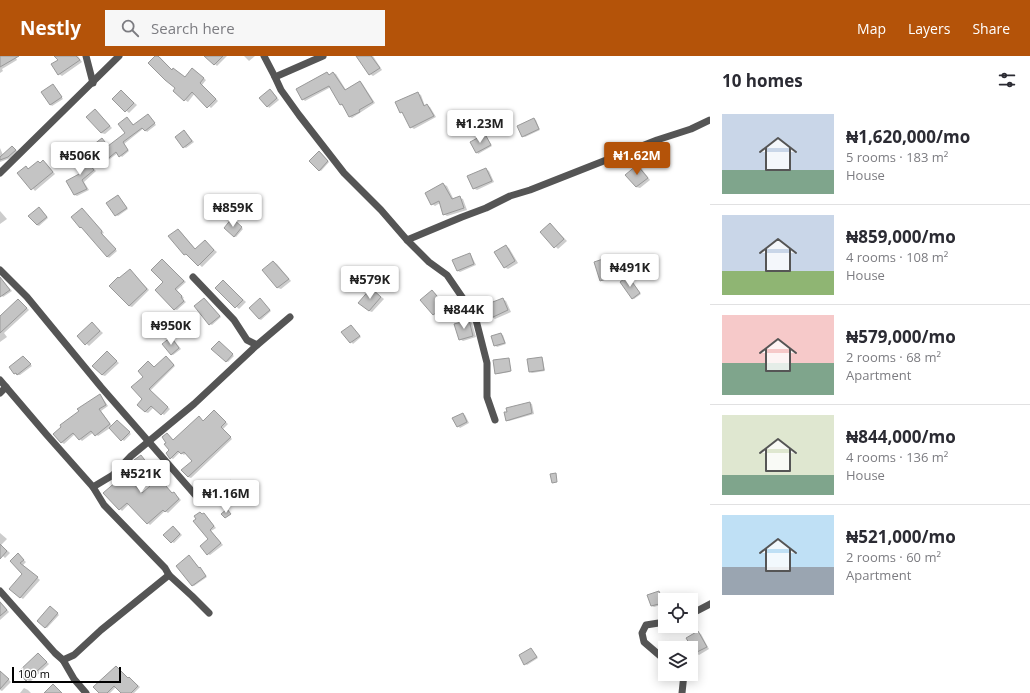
<!DOCTYPE html>
<meta charset="utf-8">
<style>
body{margin:0;font-family:"Open Sans",sans-serif;background:#f7f7f7;color:#2b2b33;height:100vh;display:flex;flex-direction:column;font-size:15px;white-space:nowrap}
*{box-sizing:border-box;margin:0}
p{font-size:13px;color:#7c7c81}
.icon{flex:none;width:22px;height:22px;fill:none;stroke:currentColor;stroke-width:2;stroke-linecap:round;stroke-linejoin:round}
.map{position:relative;flex:1;overflow:hidden}
.details{display:flex;flex-direction:column;background:#fff;width:320px}
.details>*{flex:none}
.tools{position:absolute;left:658px;top:537px;display:grid;gap:8px}
.tools a{display:grid;place-items:center;width:40px;height:40px;border-radius:0px;background:#fff;box-shadow:0 2px 10px #0003;font-size:20px}
.scale{position:absolute;left:12px;bottom:10px;width:109px;box-sizing:border-box;padding-left:4px;border:2px solid #000;border-top:0;font-size:11px;line-height:14px;white-space:nowrap;color:#000;-webkit-text-stroke:3px #fff;paint-order:stroke}
.price{position:absolute;translate:-50% -34px;padding:0 9px;border-radius:4px;background:#fff;color:#222;font-size:13px;line-height:26px;filter:drop-shadow(0 1px 2px #0008)}
.price::after{content:'';position:absolute;left:50%;top:24px;width:12px;height:9px;margin-left:-6px;background:inherit;clip-path:polygon(0 0,100% 0,50% 100%)}
.price.active{background:#b45309;color:#fff}
ul{padding:0;list-style:none}
li{display:flex;align-items:center;gap:12px;height:100px;padding:0 12px}
li+li{border-top:1px solid #e1e1e2}
li span{display:grid;place-items:center;flex:none;width:112px;height:80px;border-radius:0px;color:#555}
li>.icon{margin-inline-start:auto}
span .icon{width:48px;height:48px;fill:#fffc;stroke-width:1}
li b{font-size:17px}
h2{display:flex;justify-content:space-between;align-items:center;height:48px;padding:0 12px;font-size:17px}
header{display:flex;align-items:center;gap:24px;box-sizing:border-box;height:56px;padding:0 20px;background:#b45309;color:#fff}
header strong{font-size:19px}
nav{display:flex;gap:22px;margin-inline-start:auto;font-size:14px}
.search{width:280px;height:36px;background:#f7f7f7;display:flex;align-items:center;gap:10px;box-sizing:border-box;padding:0 14px;border-radius:0px;color:#7c7c81;font-size:15px}
main{display:flex;flex:1;min-height:0}
.map>svg:first-child{display:block}
.shadow{fill:#0003}
.building{fill:#c4c4c4;stroke:#999}
.lines{fill:none;stroke-linecap:round;stroke-linejoin:round}
.street{stroke:#555;stroke-width:7}
</style>
<header>
<strong>Nestly</strong>
<div class="search"><svg class="icon" aria-label="search" viewBox="0 0 24 24"><circle cx="10" cy="10" r="6"/><path d="M15 15l6 6"/></svg>Search here</div>
<nav><a>Map</a><a>Layers</a><a>Share</a></nav>
</header>
<main>
<div class="map">
<svg width="710" height="637" viewBox="0 0 710 637">
<rect width="100%" height="100%" fill="#fff"/>
<!-- shadow -->
<g class="shadow">
<polygon points="0,0 15,0 17,4 2,13 3,15 0,17"/>
<polygon points="56,0 78,0 82,6 62,20 59,18 59,4"/>
<polygon points="156,0 160,1 172,14 185,22 193,13 195,15 206,24 202,29 218,45 211,52 195,37 188,46 185,44 174,35 177,32"/>
<polygon points="206,0 227,0 217,10"/>
<polygon points="244,0 255,0 249,5"/>
<polygon points="361,0 373,0 382,14 373,20 370,18"/>
<polygon points="327,17 330,19 333,17 336,18 346,34 360,26 362,27 375,47 352,62 350,61 344,50 341,49 331,31 305,45 303,43"/>
<polygon points="55,31 63,43 52,50 50,48"/>
<polygon points="121,35 137,49 129,57 113,43"/>
<polygon points="272,35 279,44 269,52 268,50"/>
<polygon points="417,37 421,39 425,50 427,49 430,51 436,61 414,73 411,71 404,58 401,56"/>
<polygon points="95,54 112,72 105,78 101,77"/>
<polygon points="149,60 156,69 147,76 144,72 124,88 129,95 122,101 118,97 107,105 106,104 103,84 109,90 127,77 127,62 134,69"/>
<polygon points="534,63 536,64 540,74 525,81 523,80"/>
<polygon points="184,75 194,86 186,92 184,91"/>
<polygon points="485,79 492,90 478,98 477,96"/>
<polygon points="0,92 3,99 14,92 18,96 11,102 0,106"/>
<polygon points="321,97 329,106 321,115 319,114"/>
<polygon points="82,101 96,115 84,126 89,134 77,140 75,139 67,125 83,117"/>
<polygon points="38,106 41,107 43,106 46,107 55,118 35,135 19,117 26,112 28,113"/>
<polygon points="637,110 641,112 650,124 640,132 636,131 627,119"/>
<polygon points="486,113 489,115 494,126 477,134 473,132"/>
<polygon points="443,128 447,130 454,144 460,142 463,143 467,154 447,160 444,158 440,147 435,150 432,148"/>
<polygon points="118,140 128,153 118,160 116,159"/>
<polygon points="41,153 48,162 39,170 37,169"/>
<polygon points="82,153 104,177 102,178 117,195 109,202 83,171 81,171"/>
<polygon points="0,155 7,163 0,168"/>
<polygon points="234,165 243,173 236,181 234,180"/>
<polygon points="550,168 567,185 558,193 541,176"/>
<polygon points="178,174 181,176 196,194 205,186 217,196 202,211 189,199 188,200 185,198"/>
<polygon points="506,190 509,192 518,207 508,213 504,211"/>
<polygon points="469,198 471,199 476,209 460,216 458,215"/>
<polygon points="162,204 186,226 177,234 184,242 182,243 186,246 177,254 174,253 165,226"/>
<polygon points="603,204 605,205 610,223 602,225 600,224"/>
<polygon points="274,206 277,208 291,225 281,233 278,232 264,214"/>
<polygon points="130,214 149,234 132,251 129,250 119,223"/>
<polygon points="628,221 641,238 634,243 632,242"/>
<polygon points="3,225 12,235 3,241 0,238 0,227"/>
<polygon points="223,225 246,246 239,253 216,232"/>
<polygon points="374,235 384,243 372,256 369,255"/>
<polygon points="432,236 435,237 448,252 437,260 434,258 422,244"/>
<polygon points="260,243 271,255 261,264 259,263"/>
<polygon points="502,243 506,245 511,256 495,263 492,261"/>
<polygon points="206,245 221,261 212,269 210,268"/>
<polygon points="21,246 29,254 4,277 7,281 0,286 0,262"/>
<polygon points="469,265 472,267 476,281 463,285 460,283"/>
<polygon points="92,267 103,277 89,290 78,280"/>
<polygon points="351,270 361,281 353,288 343,276"/>
<polygon points="501,278 503,279 506,288 497,291 495,289"/>
<polygon points="173,283 181,293 173,299 171,298"/>
<polygon points="221,288 234,300 228,306 226,305"/>
<polygon points="107,297 119,307 105,320 102,319"/>
<polygon points="23,301 32,310 20,319 17,319 10,311"/>
<polygon points="542,302 543,304 545,315 532,317 530,316"/>
<polygon points="169,303 175,310 150,335 170,353 164,359 154,351 148,357 145,356 143,343 154,312"/>
<polygon points="508,303 510,316 498,318 496,317"/>
<polygon points="100,339 102,341 108,350 101,355 112,370 119,366 131,378 124,385 110,372 98,380 94,376 82,385 75,378 64,388 61,386"/>
<polygon points="530,347 532,348 534,358 509,365 507,364"/>
<polygon points="214,355 228,368 223,373 232,383 191,422 188,421 193,405 186,397 184,399 180,396 173,403 171,402 171,394 174,385 199,362 204,366"/>
<polygon points="463,358 465,359 469,367 460,372 458,370"/>
<polygon points="143,402 149,411 131,423 143,437 161,425 173,438 176,439 181,444 168,457 165,455 150,469 129,448 122,455 120,453 105,437"/>
<polygon points="232,425 235,427 242,437 227,449 218,440"/>
<polygon points="204,458 216,472 211,475 223,489 210,499 208,498 209,483 203,459"/>
<polygon points="175,472 182,479 174,487 172,486"/>
<polygon points="0,477 7,483 1,489 10,497 5,502 0,497"/>
<polygon points="18,499 26,506 23,509 40,524 23,543 20,541 23,518 11,505"/>
<polygon points="191,502 207,521 194,530 192,529"/>
<polygon points="659,536 661,537 664,548 654,551 652,550 649,540"/>
<polygon points="0,545 9,556 0,564"/>
<polygon points="52,552 59,559 47,572 45,571"/>
<polygon points="698,576 701,578 709,593 699,599 696,597 687,582"/>
<polygon points="531,593 538,602 527,609 525,608"/>
<polygon points="38,598 49,608 30,626 19,616"/>
<polygon points="0,615 11,626 2,635 0,634"/>
<polygon points="130,622 140,631 134,637 122,637 116,631 110,637 100,637 95,631"/>
<polygon points="24,632 28,634 31,637 20,637"/>
</g>
<!-- building -->
<g class="building">
<polygon points="0,0 19,0 0,11"/>
<polygon points="54,0 76,0 80,4 58,19 51,8 58,4"/>
<polygon points="155,0 158,0 172,14 173,12 185,21 192,12 204,22 200,27 216,43 207,52 192,36 184,45 173,35 175,32 165,24 148,7"/>
<polygon points="204,0 223,0 214,9"/>
<polygon points="356,0 371,0 380,12 369,19"/>
<polygon points="327,16 329,19 333,16 345,34 360,25 373,46 359,54 360,56 349,61 342,48 340,49 329,30 302,44 296,33"/>
<polygon points="53,28 62,41 50,49 41,36"/>
<polygon points="270,33 277,42 267,51 259,42"/>
<polygon points="121,34 134,47 125,56 112,43"/>
<polygon points="418,36 424,50 427,48 434,60 410,72 402,56 400,57 395,46"/>
<polygon points="95,53 110,70 101,77 86,61"/>
<polygon points="148,58 155,67 145,75 142,72 123,86 128,94 119,101 116,96 105,105 93,89 102,82 108,90 125,77 118,68 127,61 133,69"/>
<polygon points="534,62 539,73 522,81 517,70"/>
<polygon points="184,74 192,85 183,92 175,81"/>
<polygon points="485,78 491,89 476,97 470,86"/>
<polygon points="12,90 16,94 8,101 0,104 0,101"/>
<polygon points="319,95 328,105 319,115 309,105"/>
<polygon points="82,100 94,114 82,124 87,133 74,139 66,125 81,117 73,108"/>
<polygon points="43,104 53,116 31,134 17,117 26,110 28,113 38,105 40,107"/>
<polygon points="637,109 648,122 636,131 625,119"/>
<polygon points="486,112 492,125 473,133 467,120"/>
<polygon points="443,127 452,143 460,140 464,152 443,159 439,145 431,149 425,137"/>
<polygon points="118,139 127,152 115,160 106,147"/>
<polygon points="39,151 47,161 37,169 28,160"/>
<polygon points="82,152 102,175 101,177 116,193 107,201 81,171 80,172 71,161"/>
<polygon points="232,162 242,171 234,181 224,172"/>
<polygon points="550,167 564,183 554,192 540,176"/>
<polygon points="178,173 195,193 205,184 214,194 198,210 186,198 184,199 168,180"/>
<polygon points="506,189 515,205 504,212 494,196"/>
<polygon points="470,197 474,208 457,215 452,204"/>
<polygon points="162,203 184,225 175,233 182,240 181,241 184,245 174,254 155,234 163,226 151,214"/>
<polygon points="603,203 609,222 600,225 594,206"/>
<polygon points="273,205 289,223 277,232 262,214"/>
<polygon points="130,213 147,233 129,250 109,230 118,221 119,222"/>
<polygon points="628,220 640,237 632,243 620,226"/>
<polygon points="0,221 10,234 0,241"/>
<polygon points="223,224 243,244 235,252 215,232"/>
<polygon points="371,232 381,241 369,255 358,247"/>
<polygon points="432,234 445,250 433,259 420,244"/>
<polygon points="204,242 220,260 209,269 194,250"/>
<polygon points="260,242 270,254 259,263 249,252"/>
<polygon points="503,242 508,254 491,262 485,249"/>
<polygon points="18,243 27,252 0,277 0,260"/>
<polygon points="469,264 473,280 459,284 454,268"/>
<polygon points="92,266 100,275 85,289 77,280"/>
<polygon points="351,269 360,280 350,287 341,276"/>
<polygon points="501,277 505,287 494,290 491,280"/>
<polygon points="171,281 179,292 171,299 162,288"/>
<polygon points="219,285 233,298 226,306 211,293"/>
<polygon points="107,295 117,305 102,319 92,310"/>
<polygon points="23,300 31,308 17,319 16,317 14,318 9,311"/>
<polygon points="166,300 174,309 149,333 168,351 161,359 151,350 145,356 137,349 142,343 131,331 143,321 138,315 148,305 154,311"/>
<polygon points="542,301 544,314 529,316 527,303"/>
<polygon points="509,302 511,315 495,318 493,304"/>
<polygon points="100,338 106,349 99,353 110,368 95,380 91,375 79,384 73,377 61,387 53,378 61,371 60,369 79,355 77,353"/>
<polygon points="530,346 532,357 506,365 504,356 507,356 506,352"/>
<polygon points="214,354 226,366 221,371 231,381 188,421 181,414 192,405 184,396 181,398 178,395 170,403 166,397 169,394 164,388 166,387 162,381 167,377 173,384 199,360 203,365"/>
<polygon points="463,357 467,366 457,371 452,362"/>
<polygon points="117,364 130,376 121,385 109,372"/>
<polygon points="141,399 147,407 147,409 129,422 134,426 133,427 142,437 159,422 172,437 174,436 179,443 165,456 163,454 147,468 127,447 119,454 103,437 117,425 116,424 126,415 126,412 134,404"/>
<polygon points="556,417 557,426 552,427 550,418"/>
<polygon points="231,424 240,435 223,448 217,440 218,439 216,436"/>
<polygon points="227,453 231,458 225,462 221,458"/>
<polygon points="200,456 202,458 204,457 214,470 210,474 221,487 207,499 200,490 208,483 193,465 196,463 194,460"/>
<polygon points="173,470 180,478 171,487 163,479"/>
<polygon points="0,488 7,495 0,503"/>
<polygon points="18,497 24,504 20,507 38,521 20,542 9,533 22,518 10,505"/>
<polygon points="189,499 199,512 200,511 206,520 192,530 176,510"/>
<polygon points="659,535 663,547 651,550 647,539"/>
<polygon points="0,546 7,554 0,560"/>
<polygon points="50,550 58,557 45,572 37,565"/>
<polygon points="698,575 707,591 695,597 686,582"/>
<polygon points="531,592 537,601 524,609 519,599"/>
<polygon points="38,597 47,606 26,625 18,616"/>
<polygon points="116,610 128,622 129,621 138,630 131,637 121,637 114,630 107,637 99,637 93,631"/>
<polygon points="0,615 9,623 0,633"/>
<polygon points="53,628 62,637 44,637"/>
</g>
<g class="lines">
<!-- street -->
<g class="street">
<polyline points="86,0 93,27"/>
<polyline points="264,0 275,21 323,0"/>
<polyline points="275,21 281,34 299,59 344,117 381,154 407,184 429,206 447,219 475,260 487,307 487,341 495,364"/>
<polyline points="0,117 119,0"/>
<polyline points="407,184 462,161 486,152 510,140 530,134 657,84 691,73 710,64"/>
<polyline points="0,214 27,241 101,331 197,441"/>
<polyline points="193,221 234,264 247,284 257,289"/>
<polyline points="0,324 46,378 93,431 104,449 165,512 169,519 192,540 209,557"/>
<polyline points="0,337 6,331"/>
<polyline points="93,431 113,419 131,400 194,348 257,289 290,261"/>
<polyline points="0,535 55,597 63,604 74,623 86,637"/>
<polyline points="691,558 710,548"/>
<polyline points="665,566 646,569 642,577 644,586 665,604"/>
<polyline points="63,604 74,599 101,574 169,519"/>
<polyline points="682,637 684,618"/>
</g>
</g>
</svg>
<div class="tools">
<a><svg class="icon" aria-label="locate" viewBox="0 0 24 24"><circle cx="12" cy="12" r="6"/><path d="M12 2v4M12 18v4M2 12h4M18 12h4"/></svg></a>
<a><svg class="icon" aria-label="layers" viewBox="0 0 24 24"><path d="M12 4l9 5-9 5-9-5zM3 14l9 5 9-5"/></svg></a>
</div>
<div class="scale">100 m</div>
<b class="price" style="left:480px;top:88px">₦1.23M</b>
<b class="price" style="left:80px;top:120px">₦506K</b>
<b class="price active" style="left:637px;top:120px">₦1.62M</b>
<b class="price" style="left:233px;top:172px">₦859K</b>
<b class="price" style="left:630px;top:232px">₦491K</b>
<b class="price" style="left:370px;top:244px">₦579K</b>
<b class="price" style="left:464px;top:274px">₦844K</b>
<b class="price" style="left:171px;top:290px">₦950K</b>
<b class="price" style="left:141px;top:438px">₦521K</b>
<b class="price" style="left:226px;top:458px">₦1.16M</b>
</div>
<section class="details">
<h2>10 homes<svg class="icon" aria-label="filters" viewBox="0 0 24 24"><path d="M4 7h16M4 17h16"/><circle cx="9" cy="7" r="2"/><circle cx="15" cy="17" r="2"/></svg></h2>
<ul>
<li><span style="background:linear-gradient(#c9d6e8 70%,#7fa58c 0)"><svg class="icon" aria-label="home" viewBox="0 0 24 24"><path d="M3 11l9-7 9 7M6 9v11h12V9"/></svg></span><div><b>₦1,620,000/mo</b><p>5 rooms · 183 m²</p><p>House</p></div></li>
<li><span style="background:linear-gradient(#c9d6e8 70%,#8fb573 0)"><svg class="icon" aria-label="home" viewBox="0 0 24 24"><path d="M3 11l9-7 9 7M6 9v11h12V9"/></svg></span><div><b>₦859,000/mo</b><p>4 rooms · 108 m²</p><p>House</p></div></li>
<li><span style="background:linear-gradient(#f6c9c9 60%,#7fa58c 0)"><svg class="icon" aria-label="home" viewBox="0 0 24 24"><path d="M3 11l9-7 9 7M6 9v11h12V9"/></svg></span><div><b>₦579,000/mo</b><p>2 rooms · 68 m²</p><p>Apartment</p></div></li>
<li><span style="background:linear-gradient(#dfe7d0 75%,#7fa58c 0)"><svg class="icon" aria-label="home" viewBox="0 0 24 24"><path d="M3 11l9-7 9 7M6 9v11h12V9"/></svg></span><div><b>₦844,000/mo</b><p>4 rooms · 136 m²</p><p>House</p></div></li>
<li><span style="background:linear-gradient(#bfe0f5 65%,#9aa5b1 0)"><svg class="icon" aria-label="home" viewBox="0 0 24 24"><path d="M3 11l9-7 9 7M6 9v11h12V9"/></svg></span><div><b>₦521,000/mo</b><p>2 rooms · 60 m²</p><p>Apartment</p></div></li>
</ul>
</section>
</main>
